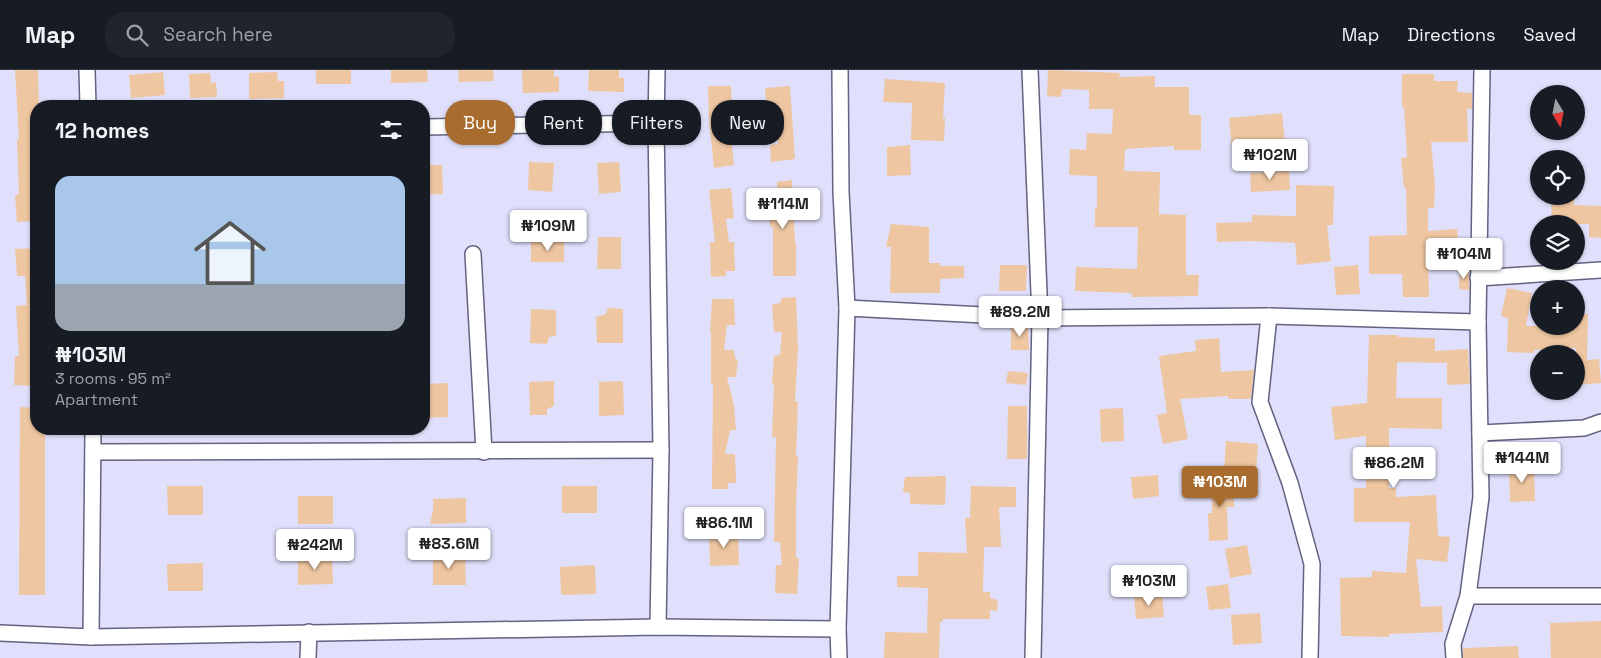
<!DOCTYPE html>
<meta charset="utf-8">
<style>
body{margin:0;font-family:"Space Grotesk",sans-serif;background:#20242c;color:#f1f3f6;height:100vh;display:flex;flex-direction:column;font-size:19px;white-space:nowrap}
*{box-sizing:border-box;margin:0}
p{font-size:16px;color:#9ea1a6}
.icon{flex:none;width:28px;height:28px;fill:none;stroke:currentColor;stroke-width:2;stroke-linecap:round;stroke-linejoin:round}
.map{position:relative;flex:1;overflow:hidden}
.side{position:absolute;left:30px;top:30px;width:400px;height:335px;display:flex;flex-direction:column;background:#171b24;border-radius:20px;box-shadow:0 1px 4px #0004}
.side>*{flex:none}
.top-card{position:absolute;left:445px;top:30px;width:475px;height:45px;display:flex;gap:10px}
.needle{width:32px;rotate:170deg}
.buttons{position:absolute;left:1530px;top:15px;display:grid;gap:10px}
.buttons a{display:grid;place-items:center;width:55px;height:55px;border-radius:50%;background:#171b24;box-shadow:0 1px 4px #0004;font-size:25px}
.price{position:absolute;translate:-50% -42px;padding:0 11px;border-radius:5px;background:#fff;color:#222;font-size:16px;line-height:32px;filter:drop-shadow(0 1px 2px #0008)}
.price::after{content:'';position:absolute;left:50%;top:30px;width:15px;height:11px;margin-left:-8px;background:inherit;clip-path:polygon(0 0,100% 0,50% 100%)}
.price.on{background:#a86d2e;color:#fff}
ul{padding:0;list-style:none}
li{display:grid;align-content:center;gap:10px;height:265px;padding:0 25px}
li+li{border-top:1px solid #363941}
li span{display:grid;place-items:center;height:155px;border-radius:15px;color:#555}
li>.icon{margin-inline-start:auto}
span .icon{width:90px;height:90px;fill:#fffc;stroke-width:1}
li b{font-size:21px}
h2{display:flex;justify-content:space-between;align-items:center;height:60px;padding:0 25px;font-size:21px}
.tag{padding:0 18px;border-radius:20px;background:#171b24;box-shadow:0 1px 4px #0004;font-size:18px;line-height:45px}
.tag.on{background:#a86d2e;color:#fff}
header{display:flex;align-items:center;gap:30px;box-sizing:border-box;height:70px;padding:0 25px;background:#171b24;border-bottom:1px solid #363941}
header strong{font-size:24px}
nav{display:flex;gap:28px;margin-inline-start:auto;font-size:18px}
.search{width:350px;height:45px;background:#20242c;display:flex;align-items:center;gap:12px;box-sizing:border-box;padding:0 18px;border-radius:20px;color:#9ea1a6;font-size:19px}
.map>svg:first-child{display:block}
.building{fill:#eec6a1}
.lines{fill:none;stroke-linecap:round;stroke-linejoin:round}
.minor-casing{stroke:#636280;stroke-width:18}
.minor{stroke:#fff;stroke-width:15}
</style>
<header>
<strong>Map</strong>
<div class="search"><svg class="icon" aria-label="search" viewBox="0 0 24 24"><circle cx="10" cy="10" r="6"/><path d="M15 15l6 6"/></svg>Search here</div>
<nav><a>Map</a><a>Directions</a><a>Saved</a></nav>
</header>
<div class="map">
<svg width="1601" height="588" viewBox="0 0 1601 588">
<rect width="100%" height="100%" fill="#e0e0fc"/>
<!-- building -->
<g class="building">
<polygon points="15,0 38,0 39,36 36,36 36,151 17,152 15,125 19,125 17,69 19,69"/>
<rect x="316" y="0" width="35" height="14"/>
<polygon points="391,0 427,0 428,12 391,13"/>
<polygon points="458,0 493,0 494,11 459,12"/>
<polygon points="522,0 554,0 554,7 559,6 559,22 523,23"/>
<polygon points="589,0 619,0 619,8 624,8 624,22 588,21"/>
<polygon points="1048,0 1120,3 1119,7 1155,6 1155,17 1189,17 1189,45 1201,45 1201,80 1174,80 1174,76 1125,79 1124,101 1160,102 1159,144 1186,145 1186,205 1199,205 1198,226 1131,227 1132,223 1075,221 1076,197 1137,199 1138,157 1095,157 1095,137 1097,137 1097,106 1069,105 1070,79 1086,80 1087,63 1112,64 1113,39 1089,39 1089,20 1062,19 1061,27 1047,26"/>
<polygon points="163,2 165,25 131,28 129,5"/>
<polygon points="277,2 278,11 284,11 284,28 249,29 249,3"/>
<polygon points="210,3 211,13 216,12 217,27 190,28 189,4"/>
<polygon points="1402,4 1434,4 1434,11 1458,11 1457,22 1472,23 1472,39 1467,38 1468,72 1431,72 1435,115 1434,138 1428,138 1428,161 1457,159 1459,186 1428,188 1429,227 1403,227 1402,204 1369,204 1369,166 1407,165 1406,117 1404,118 1401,88 1407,87 1404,37 1402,37"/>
<polygon points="885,9 945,13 943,48 945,48 944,71 911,70 912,33 883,32"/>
<polygon points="708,16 731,16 732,44 724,44 724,67 731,67 734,95 714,98 709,51"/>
<polygon points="790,16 795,89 771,92 770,75 778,74 777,51 768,52 765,18"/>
<polygon points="1282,43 1285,74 1232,79 1229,48"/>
<polygon points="910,75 911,105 887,106 887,77"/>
<polygon points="529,92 554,93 552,122 528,120"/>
<polygon points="619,92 621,122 599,124 597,93"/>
<polygon points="424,95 442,95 443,124 424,125"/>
<polygon points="1289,101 1290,120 1251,122 1250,103"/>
<polygon points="792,110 795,173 796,173 796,206 773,206 773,157 770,157 769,127 777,126 777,112"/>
<polygon points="1296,115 1334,116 1333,155 1327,155 1331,191 1297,195 1295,173 1251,171 1217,172 1216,153 1252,152 1252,145 1296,146"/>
<polygon points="731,118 734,148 726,149 729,172 734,172 735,201 726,201 726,206 711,207 710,172 715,172 709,120"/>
<polygon points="1551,126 1574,126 1574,135 1601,136 1601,168 1589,167 1589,154 1552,154"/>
<polygon points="891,154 929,157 929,193 940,193 940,196 964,196 964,208 940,209 940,223 890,223 891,177 886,177"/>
<polygon points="598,167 621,167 621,199 597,199"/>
<rect x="531" y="172" width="33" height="20"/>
<polygon points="36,178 36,234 27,235 25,206 17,206 15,179"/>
<polygon points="1000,195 1027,195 1026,221 999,221"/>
<polygon points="1358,195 1360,224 1336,225 1334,197"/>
<polygon points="1460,200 1469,200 1469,220 1459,219"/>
<polygon points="1507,218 1532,223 1526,256 1576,256 1576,244 1588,244 1587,290 1599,289 1601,313 1579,315 1576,278 1534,280 1534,283 1507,282 1508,248 1501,246"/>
<polygon points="796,227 798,279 795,331 798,332 796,386 798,386 796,436 796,488 799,488 797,524 775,523 776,495 782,495 780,472 774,472 776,367 772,367 774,314 772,314 774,286 780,285 782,262 774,262 772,235 780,233 782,228"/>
<polygon points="712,229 734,229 735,255 727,255 724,280 734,280 735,288 738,290 736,307 727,307 734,335 736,360 730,360 725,384 735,384 736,413 728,413 728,419 712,419 713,314 711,314 711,262 710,262"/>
<polygon points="36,234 36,316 14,315 15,286 19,286 16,236"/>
<polygon points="608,238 623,239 623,273 597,273 596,247 606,244"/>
<polygon points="531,239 556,240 556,266 549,267 547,274 530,273"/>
<polygon points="1011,256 1028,257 1029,280 1011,280"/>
<polygon points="1369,265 1398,265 1398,267 1435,268 1435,281 1468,279 1470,314 1447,315 1447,293 1397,292 1396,328 1442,328 1442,359 1389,358 1389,418 1396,418 1396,427 1436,425 1438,466 1450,467 1447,492 1416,489 1421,537 1442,536 1443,562 1389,564 1389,567 1341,566 1340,508 1372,507 1372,501 1406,503 1410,452 1354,452 1354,418 1366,418 1366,366 1335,370 1331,337 1367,333"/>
<polygon points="1219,268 1221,302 1254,300 1251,329 1228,329 1228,326 1180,329 1188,369 1163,374 1157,345 1167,343 1159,286 1196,281 1195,270"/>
<polygon points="1008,301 1028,303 1026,315 1006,313"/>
<polygon points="554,311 554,336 547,339 547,345 530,345 529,312"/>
<polygon points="623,311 624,345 599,346 599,312"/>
<polygon points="448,313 448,347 424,348 424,314"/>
<polygon points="1008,336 1027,336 1027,389 1007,389"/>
<polygon points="20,337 36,338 36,359 45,359 45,525 19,525"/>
<polygon points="1123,338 1124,371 1101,372 1100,339"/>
<polygon points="1226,371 1258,374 1256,403 1224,400"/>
<polygon points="1534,396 1535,431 1510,432 1509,397"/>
<polygon points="1158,405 1159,426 1133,429 1131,407"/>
<polygon points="946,406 945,435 910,434 910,423 903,422 905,407"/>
<polygon points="1211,407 1233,407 1234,437 1227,437 1228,470 1209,471 1208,443 1212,443"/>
<polygon points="167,416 203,416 203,445 168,445"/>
<rect x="562" y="416" width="35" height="27"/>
<polygon points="971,416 1016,417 1016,437 999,437 1001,477 984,477 983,522 990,522 990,528 998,530 997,541 990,540 990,549 943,549 943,552 940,552 939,588 884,588 885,562 927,563 928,518 897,517 897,506 918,506 918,482 967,483 965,448 970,448"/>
<rect x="298" y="426" width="35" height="28"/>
<polygon points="466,428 466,453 430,454 433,441 433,429"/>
<polygon points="738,462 739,495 710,496 709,463"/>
<polygon points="1247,475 1252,504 1230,508 1225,479"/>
<polygon points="433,485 465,485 466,515 433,515"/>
<polygon points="332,486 333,514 298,515 298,487"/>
<polygon points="203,493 203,521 168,521 167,494"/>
<polygon points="595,495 596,524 561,525 560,497"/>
<polygon points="1228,514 1231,538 1209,540 1206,517"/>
<polygon points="1162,524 1164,547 1136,549 1134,527"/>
<polygon points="1260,543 1262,573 1233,575 1231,545"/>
<polygon points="1601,551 1601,588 1551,588 1550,553"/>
<polygon points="1518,576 1519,588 1463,588 1463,578"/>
</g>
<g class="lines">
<defs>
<g id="minor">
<polyline points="87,0 88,36"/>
<polyline points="657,0 656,53 661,380 658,557"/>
<polyline points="1030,0 1040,248 1033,588"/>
<polyline points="424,57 656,53"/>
<polyline points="473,184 484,382"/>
<polyline points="1478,208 1601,200"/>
<polyline points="847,238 1040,248 1269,246 1478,252"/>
<polyline points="1269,246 1260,332 1290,413 1312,494 1310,588"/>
<polyline points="1480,363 1584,358 1601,352"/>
<polyline points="93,382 661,380"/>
<polyline points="1468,526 1601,526"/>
<polyline points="0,563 91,567 658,557 838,559"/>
<polyline points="91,567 93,359"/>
<polyline points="308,588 309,562"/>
<polyline points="839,588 838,559 847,238 841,122 840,0"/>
<polyline points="1454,588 1453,574 1468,526 1481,427 1478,252 1482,0"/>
</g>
</defs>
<!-- minor casing -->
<use href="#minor" class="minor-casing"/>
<!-- minor -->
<use href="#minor" class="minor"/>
</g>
</svg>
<div class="buttons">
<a><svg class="needle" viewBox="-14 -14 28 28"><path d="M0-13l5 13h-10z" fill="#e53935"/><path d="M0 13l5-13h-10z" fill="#9ea1a6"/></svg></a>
<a><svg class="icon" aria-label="locate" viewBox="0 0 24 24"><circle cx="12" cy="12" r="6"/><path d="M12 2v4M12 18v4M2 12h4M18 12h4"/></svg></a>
<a><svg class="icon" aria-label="layers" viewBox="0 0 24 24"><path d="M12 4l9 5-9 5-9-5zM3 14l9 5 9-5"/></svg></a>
<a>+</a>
<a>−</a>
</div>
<b class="price" style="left:1270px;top:111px">₦102M</b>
<b class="price" style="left:783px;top:160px">₦114M</b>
<b class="price" style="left:548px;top:182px">₦109M</b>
<b class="price" style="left:1464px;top:210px">₦104M</b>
<b class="price" style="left:1020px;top:268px">₦89.2M</b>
<b class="price" style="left:1522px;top:414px">₦144M</b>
<b class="price" style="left:1394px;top:419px">₦86.2M</b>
<b class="price on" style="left:1220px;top:438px">₦103M</b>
<b class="price" style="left:724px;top:479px">₦86.1M</b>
<b class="price" style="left:449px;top:500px">₦83.6M</b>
<b class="price" style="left:315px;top:501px">₦242M</b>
<b class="price" style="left:1149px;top:537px">₦103M</b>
<div class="top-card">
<a class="tag on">Buy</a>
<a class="tag">Rent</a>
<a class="tag">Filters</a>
<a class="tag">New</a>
</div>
<section class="side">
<h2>12 homes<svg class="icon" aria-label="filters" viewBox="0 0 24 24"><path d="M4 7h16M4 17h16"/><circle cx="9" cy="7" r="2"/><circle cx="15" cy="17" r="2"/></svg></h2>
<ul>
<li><span style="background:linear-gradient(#a9c7e8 70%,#9aa5b1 0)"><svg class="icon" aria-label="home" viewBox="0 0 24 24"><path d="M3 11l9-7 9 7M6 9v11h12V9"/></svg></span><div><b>₦103M</b><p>3 rooms · 95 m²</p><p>Apartment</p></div></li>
</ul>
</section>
</div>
